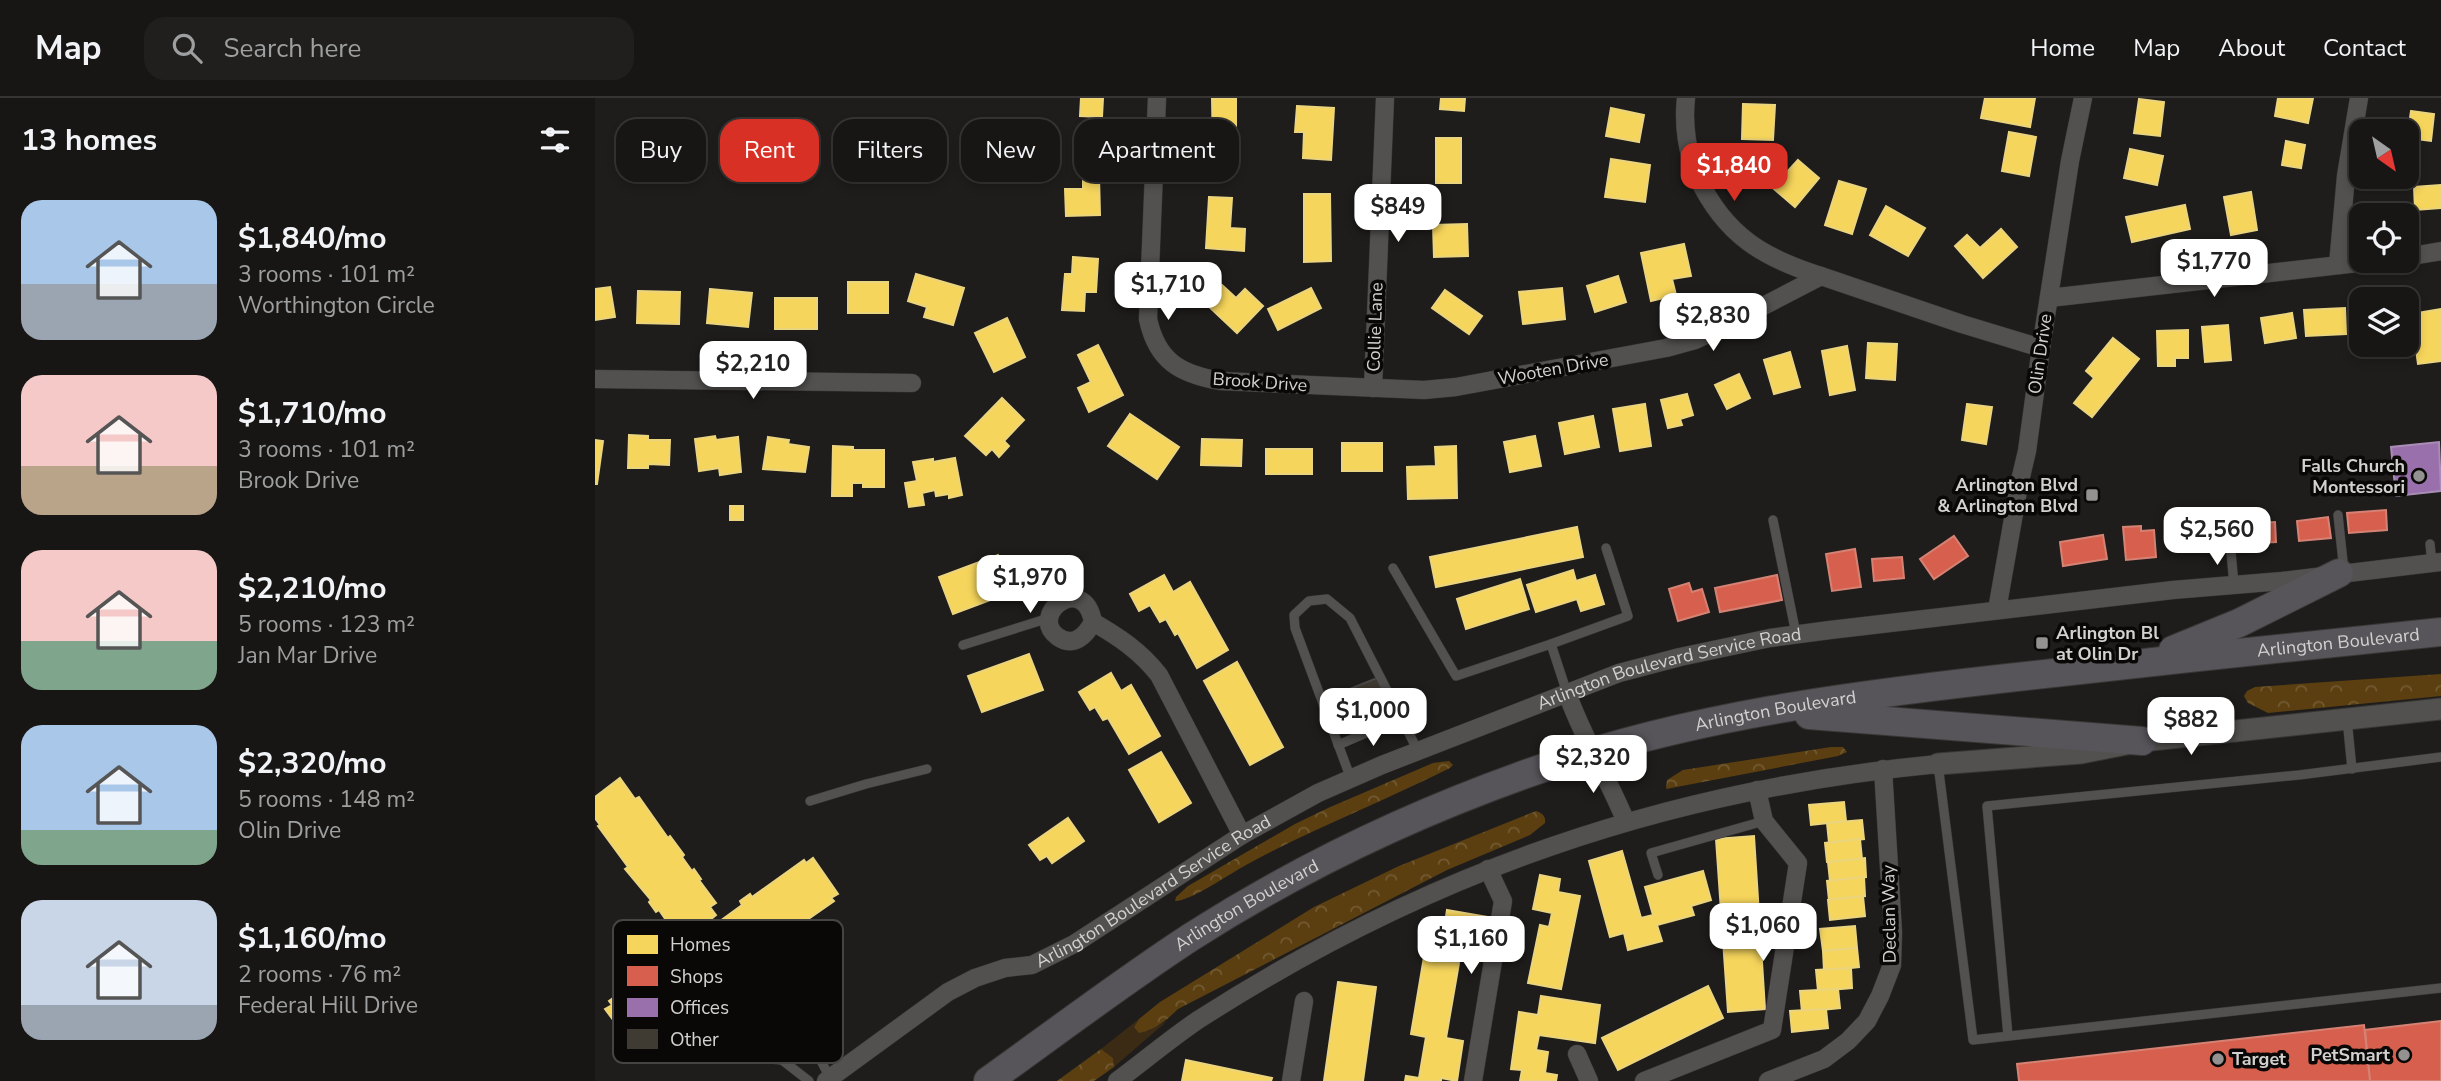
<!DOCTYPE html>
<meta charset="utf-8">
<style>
body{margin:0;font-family:"Nunito Sans",sans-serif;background:#201f1d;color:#f1f3f6;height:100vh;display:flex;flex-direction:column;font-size:26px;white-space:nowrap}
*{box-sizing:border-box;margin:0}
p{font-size:23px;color:#9e9fa0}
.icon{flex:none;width:38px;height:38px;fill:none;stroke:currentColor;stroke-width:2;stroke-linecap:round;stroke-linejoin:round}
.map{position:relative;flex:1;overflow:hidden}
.drawer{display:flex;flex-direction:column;background:#171614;width:595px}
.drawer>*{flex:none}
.guide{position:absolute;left:21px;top:21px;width:665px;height:63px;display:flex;gap:14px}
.needle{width:46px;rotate:146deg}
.fabs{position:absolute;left:1754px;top:21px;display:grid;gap:14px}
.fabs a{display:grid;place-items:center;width:70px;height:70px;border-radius:14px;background:#171614;box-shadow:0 4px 10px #0003,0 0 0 2px #363534;font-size:35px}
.price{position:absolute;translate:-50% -60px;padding:0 16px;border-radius:14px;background:#fff;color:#222;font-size:23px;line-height:46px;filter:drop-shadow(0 2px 4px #0008)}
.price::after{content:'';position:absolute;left:50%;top:42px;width:21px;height:16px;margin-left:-10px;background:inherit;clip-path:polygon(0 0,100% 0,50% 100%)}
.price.selected{background:#d93025;color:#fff}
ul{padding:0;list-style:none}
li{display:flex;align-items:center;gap:21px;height:175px;padding:0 21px}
li span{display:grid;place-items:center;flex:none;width:196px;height:140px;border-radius:21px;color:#555}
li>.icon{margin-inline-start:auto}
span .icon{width:84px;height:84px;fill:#fffc;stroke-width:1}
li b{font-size:30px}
h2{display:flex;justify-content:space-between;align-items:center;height:84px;padding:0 21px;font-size:30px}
.chip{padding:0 24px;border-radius:21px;background:#171614;box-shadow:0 4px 10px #0003,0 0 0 2px #363534;font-size:24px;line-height:63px}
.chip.selected{background:#d93025;color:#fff}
header{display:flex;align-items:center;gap:42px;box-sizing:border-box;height:98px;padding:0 35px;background:#171614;border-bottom:2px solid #363534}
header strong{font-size:33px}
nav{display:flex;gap:38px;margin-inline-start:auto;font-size:24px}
.search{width:490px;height:63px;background:#201f1d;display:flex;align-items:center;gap:18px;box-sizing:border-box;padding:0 24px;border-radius:21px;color:#9e9fa0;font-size:26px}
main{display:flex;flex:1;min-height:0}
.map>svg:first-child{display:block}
.grass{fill:#3c2b14}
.forest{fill:url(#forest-crowns)}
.homes{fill:#f6d55c;stroke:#ebd47e;stroke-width:2}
.shops{fill:#d6604d;stroke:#d58274;stroke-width:2}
.offices{fill:#9970ab;stroke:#aa8db6;stroke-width:2}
.building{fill:#403b32;stroke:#4a4947;stroke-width:2}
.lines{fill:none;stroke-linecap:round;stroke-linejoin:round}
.service-casing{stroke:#393736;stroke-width:10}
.minor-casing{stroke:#393736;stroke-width:19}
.tertiary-casing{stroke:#393736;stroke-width:23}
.trunk-casing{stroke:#393736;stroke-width:30}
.service{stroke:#52514f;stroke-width:9}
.minor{stroke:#52514f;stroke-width:18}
.tertiary{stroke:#52514f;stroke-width:21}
.trunk{stroke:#57545a;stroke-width:28}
.poi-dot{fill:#939290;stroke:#090807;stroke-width:2.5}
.labels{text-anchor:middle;stroke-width:7;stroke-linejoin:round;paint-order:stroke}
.street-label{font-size:18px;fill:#d2d1cf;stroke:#090807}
.poi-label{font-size:18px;font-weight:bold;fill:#d2d1cf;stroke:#090807;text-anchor:end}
.key{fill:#090807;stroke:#454443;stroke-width:2}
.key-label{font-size:19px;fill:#d2d1cf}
</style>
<header>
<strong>Map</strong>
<div class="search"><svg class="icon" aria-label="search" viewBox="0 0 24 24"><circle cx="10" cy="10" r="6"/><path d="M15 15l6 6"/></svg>Search here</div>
<nav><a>Home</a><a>Map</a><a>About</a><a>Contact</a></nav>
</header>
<main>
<section class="drawer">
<h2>13 homes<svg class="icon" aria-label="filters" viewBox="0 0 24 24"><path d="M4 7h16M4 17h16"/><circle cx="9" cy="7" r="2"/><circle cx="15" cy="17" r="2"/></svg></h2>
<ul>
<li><span style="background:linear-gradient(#a9c7e8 60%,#9aa5b1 0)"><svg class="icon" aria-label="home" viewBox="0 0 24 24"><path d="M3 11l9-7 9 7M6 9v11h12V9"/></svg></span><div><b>$1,840/mo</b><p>3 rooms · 101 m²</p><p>Worthington Circle</p></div></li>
<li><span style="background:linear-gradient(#f6c9c9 65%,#b9a48a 0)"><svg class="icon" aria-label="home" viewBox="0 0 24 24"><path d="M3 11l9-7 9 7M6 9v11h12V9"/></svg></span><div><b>$1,710/mo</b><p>3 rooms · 101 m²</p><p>Brook Drive</p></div></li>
<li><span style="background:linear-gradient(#f6c9c9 65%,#7fa58c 0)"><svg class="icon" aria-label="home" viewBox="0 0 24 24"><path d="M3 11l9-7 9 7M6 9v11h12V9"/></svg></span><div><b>$2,210/mo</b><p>5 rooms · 123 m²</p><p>Jan Mar Drive</p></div></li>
<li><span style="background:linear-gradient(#a9c7e8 75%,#7fa58c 0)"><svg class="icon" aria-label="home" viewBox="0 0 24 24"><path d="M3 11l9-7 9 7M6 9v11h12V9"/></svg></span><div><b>$2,320/mo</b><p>5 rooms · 148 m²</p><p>Olin Drive</p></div></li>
<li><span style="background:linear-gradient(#c9d6e8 75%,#9aa5b1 0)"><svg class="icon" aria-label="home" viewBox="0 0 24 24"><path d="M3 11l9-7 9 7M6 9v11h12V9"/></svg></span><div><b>$1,160/mo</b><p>2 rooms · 76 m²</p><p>Federal Hill Drive</p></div></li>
</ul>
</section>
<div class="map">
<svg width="1846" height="983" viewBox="0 0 1846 983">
<defs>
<pattern id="forest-crowns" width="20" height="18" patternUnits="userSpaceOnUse" patternTransform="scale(1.75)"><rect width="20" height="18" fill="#5b3f10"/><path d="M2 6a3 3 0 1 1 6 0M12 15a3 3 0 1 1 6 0" fill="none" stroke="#725a32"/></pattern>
</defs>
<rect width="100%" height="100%" fill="#1f1d1b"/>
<!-- grass -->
<polygon class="grass" points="544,921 539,929 553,933 572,923 519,969 518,960 506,951"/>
<!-- forest -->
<g class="forest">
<polygon points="1846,576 1846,598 1673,615 1653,605 1649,598 1652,593 1660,589"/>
<polygon points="1236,649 1248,649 1252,654 1243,658 1071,691 1072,682 1088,672"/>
<path d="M854 663 858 667 855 670C787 704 717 731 651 767 636 775 594 804 580 803L581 799 593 788 700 726 733 710 838 665Z"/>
<path d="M941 713C947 715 951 718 950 725L935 737 852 772 583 911C572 922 560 932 544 935L539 929 544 921 565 904 719 809 804 768Z"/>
<polygon points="506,951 518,960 519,969 499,983 462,983"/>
</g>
<!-- homes -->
<g class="homes">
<polygon points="486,0 508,0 507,19 485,18"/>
<polygon points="617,0 641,0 641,53 618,53"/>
<polygon points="846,0 870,0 869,13 845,11"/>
<polygon points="1390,0 1440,0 1435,29 1386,20"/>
<polygon points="1683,0 1718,0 1713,25 1680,18"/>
<polygon points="1544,1 1569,4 1565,38 1539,35"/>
<polygon points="1148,6 1180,7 1178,42 1147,41"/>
<polygon points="702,8 739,10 736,62 708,60 709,34 700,34"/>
<polygon points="1016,10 1049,17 1044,44 1011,38"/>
<polygon points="1816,13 1839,16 1836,43 1812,40"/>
<polygon points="1414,34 1441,39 1434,78 1407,73"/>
<rect x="841" y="40" width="25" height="45"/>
<polygon points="1691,43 1710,47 1706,70 1687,67"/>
<polygon points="1535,51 1568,58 1562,87 1529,80"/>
<polygon points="1016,61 1055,67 1050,104 1010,99"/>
<polygon points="1203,62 1224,80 1200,109 1166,80 1179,65 1191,75"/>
<polygon points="504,78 505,117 471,118 470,91 488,91 488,79"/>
<polygon points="1244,83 1271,91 1257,136 1230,127"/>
<polygon points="1846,87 1846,110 1820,112 1819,89"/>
<polygon points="1656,94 1662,132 1636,137 1629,99"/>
<polygon points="709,96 735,96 736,163 709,164"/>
<polygon points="614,99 637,100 635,130 650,131 649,153 611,150"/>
<polygon points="1590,107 1595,131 1537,144 1531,119"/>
<polygon points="1291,108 1330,130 1313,158 1275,137"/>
<polygon points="872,126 873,158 839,159 838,127"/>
<polygon points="1406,131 1422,149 1388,180 1360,148 1372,137 1385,150"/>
<polygon points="1089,146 1096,178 1077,181 1081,197 1056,203 1046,155"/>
<polygon points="478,159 503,161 501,194 490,194 489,213 467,212 470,176 477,176"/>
<polygon points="321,176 369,190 358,227 329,219 332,209 313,203"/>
<polygon points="1023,178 1031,204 1000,214 992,188"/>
<rect x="253" y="184" width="40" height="31"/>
<polygon points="627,187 641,200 650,191 668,208 642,235 610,205"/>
<polygon points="15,189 20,219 0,222 0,191"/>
<polygon points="716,190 726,210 683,232 673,211"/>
<polygon points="967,190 970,221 928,226 924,194"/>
<polygon points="115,191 157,195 153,229 112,225"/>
<polygon points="850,192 887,218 874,236 837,210"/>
<polygon points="43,193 85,194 84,226 42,225"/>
<rect x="180" y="200" width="42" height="31"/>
<polygon points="1750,210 1751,236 1711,238 1709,212"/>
<polygon points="1846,211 1846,263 1823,266 1816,216"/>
<polygon points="1697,215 1701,240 1670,245 1666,220"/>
<polygon points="412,220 430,259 399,274 380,235"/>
<polygon points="1633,227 1636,262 1610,264 1607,229"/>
<polygon points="1593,232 1593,260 1580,260 1580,268 1563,268 1562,233"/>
<polygon points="1518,240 1544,261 1497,319 1479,305 1499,280 1491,273"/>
<polygon points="1273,245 1302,246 1300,282 1271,280"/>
<polygon points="503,247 528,297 494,314 483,290 496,284 483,257"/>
<polygon points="1252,248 1260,292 1235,297 1227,253"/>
<polygon points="1195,254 1205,289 1179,296 1169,262"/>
<polygon points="1144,276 1155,300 1132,311 1120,287"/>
<polygon points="1092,296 1098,317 1085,321 1087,327 1073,330 1066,302"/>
<polygon points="407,300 429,322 409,343 414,348 404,359 397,351 391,357 370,338"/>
<polygon points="1050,306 1056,348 1025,353 1018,311"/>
<polygon points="1372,306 1397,309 1391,346 1367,342"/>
<polygon points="535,316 584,349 562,381 513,348"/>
<polygon points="998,318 1004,349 970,356 964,325"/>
<polygon points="34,337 53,338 53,342 75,342 74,367 53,366 53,370 33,370"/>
<polygon points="120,338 121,342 143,339 146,374 125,377 124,370 104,373 100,341"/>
<polygon points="940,338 946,368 915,374 909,344"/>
<polygon points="173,339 194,342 193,346 214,349 210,374 168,371"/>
<polygon points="607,341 647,342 646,368 606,367"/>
<polygon points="0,342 8,343 2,386 0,386"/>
<rect x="747" y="345" width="40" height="28"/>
<polygon points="238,348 258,349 258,352 289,352 289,389 268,389 268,385 257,385 257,398 237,398"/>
<polygon points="861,348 862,400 813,401 812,369 841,368 840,349"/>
<rect x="671" y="351" width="46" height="25"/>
<polygon points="360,360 367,397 354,400 354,396 341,398 340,392 327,395 329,407 314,409 310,385 322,383 318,364 338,361 338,364"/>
<rect x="135" y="408" width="13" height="14"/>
<polygon points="982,429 988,459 841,489 835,459"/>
<polygon points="403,457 417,494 358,516 344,479"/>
<polygon points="978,472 981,483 1000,477 1009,506 986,513 982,501 941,514 932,487"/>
<polygon points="569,477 578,494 595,484 633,552 602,570 583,535 580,537 571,521 565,524 555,507 544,513 535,496"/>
<polygon points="925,481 934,511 871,531 862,501"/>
<polygon points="434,556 448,592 387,614 373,578"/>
<polygon points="642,564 688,649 655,667 609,583"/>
<polygon points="516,575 526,593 536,587 565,638 534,656 513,620 508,622 500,609 495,612 484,594"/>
<polygon points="566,654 596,705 564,724 534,672"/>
<polygon points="25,680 40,701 44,699 73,740 75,738 89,757 87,759 97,773 99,771 106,781 104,782 121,805 115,809 121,817 110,826 114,831 147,807 145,803 155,796 157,799 209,762 211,765 218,760 243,796 236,800 239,803 212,822 214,825 205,831 203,829 174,850 176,852 157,866 155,863 127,884 128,887 109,901 108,898 79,918 81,921 71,928 69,926 44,944 42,942 36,946 10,911 17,907 14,903 65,866 63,864 73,857 75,859 102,839 99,834 93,838 87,830 80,835 64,812 61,814 54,804 56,802 30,771 33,769 3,728 5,727 0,720 0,699"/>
<polygon points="1249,704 1251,723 1216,727 1214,707"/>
<polygon points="473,720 489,743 457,765 452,758 445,762 434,747"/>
<polygon points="1267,722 1269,741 1234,745 1232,725"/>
<polygon points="1159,738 1170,911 1133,914 1121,741"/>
<polygon points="1265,741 1267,761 1232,764 1230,745"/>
<polygon points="1027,753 1046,820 1058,817 1050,789 1108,773 1116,802 1096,808 1099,817 1062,827 1067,843 1033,852 1029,835 1015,839 994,763"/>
<polygon points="1270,760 1271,779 1235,783 1233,764"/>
<polygon points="945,777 965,781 963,794 985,798 966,891 933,885 945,827 954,829 957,815 938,811"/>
<polygon points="1269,779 1270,798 1234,802 1232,783"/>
<polygon points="1268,798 1270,818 1235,822 1233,802"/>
<polygon points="852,812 893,819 888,852 851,846 848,863 864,865 851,940 868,943 862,983 846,980 846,983 810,983 811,978 824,980 831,939 816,936 835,823 850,825"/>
<polygon points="1260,828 1262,850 1228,853 1225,831"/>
<polygon points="1262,850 1264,869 1229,873 1228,853"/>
<polygon points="1256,870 1257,890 1223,893 1221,872"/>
<polygon points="743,884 781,889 768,983 729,983"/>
<polygon points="1113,888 1128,920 1023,972 1007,940"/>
<polygon points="1243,891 1245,910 1207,914 1205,893"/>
<polygon points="946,898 1005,907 1000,945 944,937 941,952 953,954 950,975 962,977 961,983 925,983 927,972 916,971 924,914 943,917"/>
<polygon points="1231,911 1233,930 1197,934 1195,913"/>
<polygon points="591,962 677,980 676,983 587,983"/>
</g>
<!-- shops -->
<g class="shops">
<polygon points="1791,412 1792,432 1754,435 1752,415"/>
<polygon points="1733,419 1736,440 1704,443 1702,423"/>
<polygon points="1680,424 1681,444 1648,446 1647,426"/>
<polygon points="1546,428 1546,433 1559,432 1561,459 1531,462 1528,429"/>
<polygon points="1627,429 1629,449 1586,454 1584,433"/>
<polygon points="1508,437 1512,461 1468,468 1465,444"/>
<polygon points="1359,438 1373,458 1339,481 1325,461"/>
<polygon points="1260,451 1266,489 1237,493 1231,456"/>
<polygon points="1307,459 1309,480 1279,483 1277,461"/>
<polygon points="1182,477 1187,502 1125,514 1120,490"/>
<polygon points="1094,485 1097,494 1107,491 1114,514 1083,523 1074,491"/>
<polygon points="1846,923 1846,983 1775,983 1770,932"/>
<polygon points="1769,927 1775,983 1424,983 1422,966"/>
</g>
<!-- offices -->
<polygon class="offices" points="1844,344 1846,393 1801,398 1796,349"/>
<!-- building -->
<polygon class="building" points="782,580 791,603 745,621 737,598"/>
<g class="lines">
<defs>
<g id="service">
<polyline points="1743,417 1749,473"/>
<polyline points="1178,422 1201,536"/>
<polyline points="1634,432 1639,487"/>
<polyline points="1835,446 1837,465"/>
<polyline points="798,470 861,578 956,546 972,595"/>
<polyline points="956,546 1033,518 1011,450"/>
<polyline points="368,547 454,520"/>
<polyline points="1752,621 1757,671"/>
<polyline points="743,647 806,620"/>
<polyline points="1343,666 1378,942 1846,890"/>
<polyline points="756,681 700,530 699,517 714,503 732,501 755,520 823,653"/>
<polyline points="215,703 271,686 332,671"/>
<polyline points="1063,777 1056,755 1169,723"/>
<polyline points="1413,938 1392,708 1704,677 1846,659"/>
<polyline points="187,962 220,935"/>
<polyline points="214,983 187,962 167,960 154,948 148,926 170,901 201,884 216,906 222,955 235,980"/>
</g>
<g id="minor">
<path d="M562 0 553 221C562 263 585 276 625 283L829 292 861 289 1071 250 1100 242 1128 229 1226 178 1367 226 1446 250"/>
<path d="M1091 0C1088 26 1092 56 1103 80 1130 137 1168 160 1226 178"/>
<polyline points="1811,159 1846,153"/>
<polyline points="1743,167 1751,78 1764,0"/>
<polyline points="1454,200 1780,163"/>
<polyline points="0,281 317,285"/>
<polyline points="778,290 790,0"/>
<polyline points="1402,512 1424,387 1432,353 1446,250 1475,63 1488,0"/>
<path d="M498 524C491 537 479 550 463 539 432 517 489 473 498 524 524 539 545 553 564 577L647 737"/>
<path d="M972 595C988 640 1013 680 1031 724"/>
<polyline points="982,956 994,983"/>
<path id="s1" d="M231 983 353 894 380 880 410 870 437 867 479 846 647 737 723 695 787 667 1024 575 1085 559 1175 540 1235 532 1578 492 1687 483 1846 464"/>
<path d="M522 983C549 963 575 941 603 922 833 774 1070 692 1343 666"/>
<polyline points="696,983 709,903"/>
<polyline points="878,983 908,803 893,771"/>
<polyline points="1049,983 1177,932 1203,765 1169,723 1162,692"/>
<polyline points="1173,983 1229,961 1253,943 1272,923 1285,898 1297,867 1298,834 1288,671"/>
</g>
<polyline id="tertiary" points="1343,666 1486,655 1547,643 1846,611"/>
<g id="trunk">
<polyline points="1578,552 1644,525 1744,475"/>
<polyline points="1214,617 1547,643"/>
<path id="s2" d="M393 983C460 935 527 884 596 839 707 768 830 710 954 668 1099 618 1253 598 1404 581 1551 564 1699 549 1846 534"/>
</g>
</defs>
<!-- service casing -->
<use href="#service" class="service-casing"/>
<!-- minor casing -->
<use href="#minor" class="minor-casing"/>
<!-- tertiary casing -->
<use href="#tertiary" class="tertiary-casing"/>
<!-- trunk casing -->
<use href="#trunk" class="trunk-casing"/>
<!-- service -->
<use href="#service" class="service"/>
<!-- minor -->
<use href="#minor" class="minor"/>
<!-- tertiary -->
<use href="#tertiary" class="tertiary"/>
<!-- trunk -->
<use href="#trunk" class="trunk"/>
</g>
<!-- markers -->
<g class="poi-dot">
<circle cx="1824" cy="378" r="7"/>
<rect x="1490" y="390" width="14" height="14" rx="3.5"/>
<rect x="1440" y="538" width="14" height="14" rx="3.5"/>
<circle cx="1809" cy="957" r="7"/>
<circle cx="1623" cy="961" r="7"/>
</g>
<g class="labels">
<!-- street labels -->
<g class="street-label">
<text transform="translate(780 229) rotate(-88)" y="6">Collie Lane</text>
<text transform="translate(1445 256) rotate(-82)" y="6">Olin Drive</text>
<text transform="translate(958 271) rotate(-10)" y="6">Wooten Drive</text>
<text transform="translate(665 284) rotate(4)" y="6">Brook Drive</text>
<text dy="6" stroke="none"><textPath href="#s2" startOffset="1447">Arlington Boulevard</textPath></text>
<text dy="6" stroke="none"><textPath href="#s1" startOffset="948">Arlington Boulevard Service Road</textPath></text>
<text dy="6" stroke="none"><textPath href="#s2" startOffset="880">Arlington Boulevard</textPath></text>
<text dy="6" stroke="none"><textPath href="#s1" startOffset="382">Arlington Boulevard Service Road</textPath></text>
<text dy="6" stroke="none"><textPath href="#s2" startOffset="313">Arlington Boulevard</textPath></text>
<text transform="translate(1294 816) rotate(-91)" y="6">Declan Way</text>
</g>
<!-- poi labels -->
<g class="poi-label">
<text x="1810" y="374">Falls Church<tspan x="1810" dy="21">Montessori</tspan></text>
<text x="1483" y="393">Arlington Blvd<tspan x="1483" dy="21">&amp; Arlington Blvd</tspan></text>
<text x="1461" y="541" text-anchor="start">Arlington Bl<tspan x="1461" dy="21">at Olin Dr</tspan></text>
<text x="1795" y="963">PetSmart</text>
<text x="1637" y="967" text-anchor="start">Target</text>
</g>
</g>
<!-- legend -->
<rect x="18" y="822" width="230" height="143" rx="10" class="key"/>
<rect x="32" y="837" width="31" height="19" fill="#f6d55c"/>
<rect x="32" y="868" width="31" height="20" fill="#d6604d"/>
<rect x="32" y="900" width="31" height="19" fill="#9970ab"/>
<rect x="32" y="931" width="31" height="20" fill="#403b32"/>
<g class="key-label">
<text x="75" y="853">Homes</text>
<text x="75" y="885">Shops</text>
<text x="75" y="916">Offices</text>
<text x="75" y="948">Other</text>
</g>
</svg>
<div class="fabs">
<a><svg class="needle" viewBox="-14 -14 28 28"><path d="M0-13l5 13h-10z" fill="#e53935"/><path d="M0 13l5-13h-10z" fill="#9e9fa0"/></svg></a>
<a><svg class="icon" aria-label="locate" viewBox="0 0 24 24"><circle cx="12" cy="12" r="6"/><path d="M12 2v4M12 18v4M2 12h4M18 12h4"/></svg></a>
<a><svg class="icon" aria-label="layers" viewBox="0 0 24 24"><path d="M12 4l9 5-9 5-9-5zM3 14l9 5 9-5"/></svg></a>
</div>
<b class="price selected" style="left:1139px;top:105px">$1,840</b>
<b class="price" style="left:803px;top:146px">$849</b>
<b class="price" style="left:1619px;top:201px">$1,770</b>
<b class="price" style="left:573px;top:224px">$1,710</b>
<b class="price" style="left:1118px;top:255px">$2,830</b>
<b class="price" style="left:158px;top:303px">$2,210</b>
<b class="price" style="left:1622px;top:469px">$2,560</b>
<b class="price" style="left:435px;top:517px">$1,970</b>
<b class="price" style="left:778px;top:650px">$1,000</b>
<b class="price" style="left:1596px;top:659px">$882</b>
<b class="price" style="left:998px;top:697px">$2,320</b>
<b class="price" style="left:1168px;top:865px">$1,060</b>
<b class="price" style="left:876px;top:878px">$1,160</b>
<div class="guide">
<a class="chip">Buy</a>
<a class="chip selected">Rent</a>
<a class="chip">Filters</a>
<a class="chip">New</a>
<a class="chip">Apartment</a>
</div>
</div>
</main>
